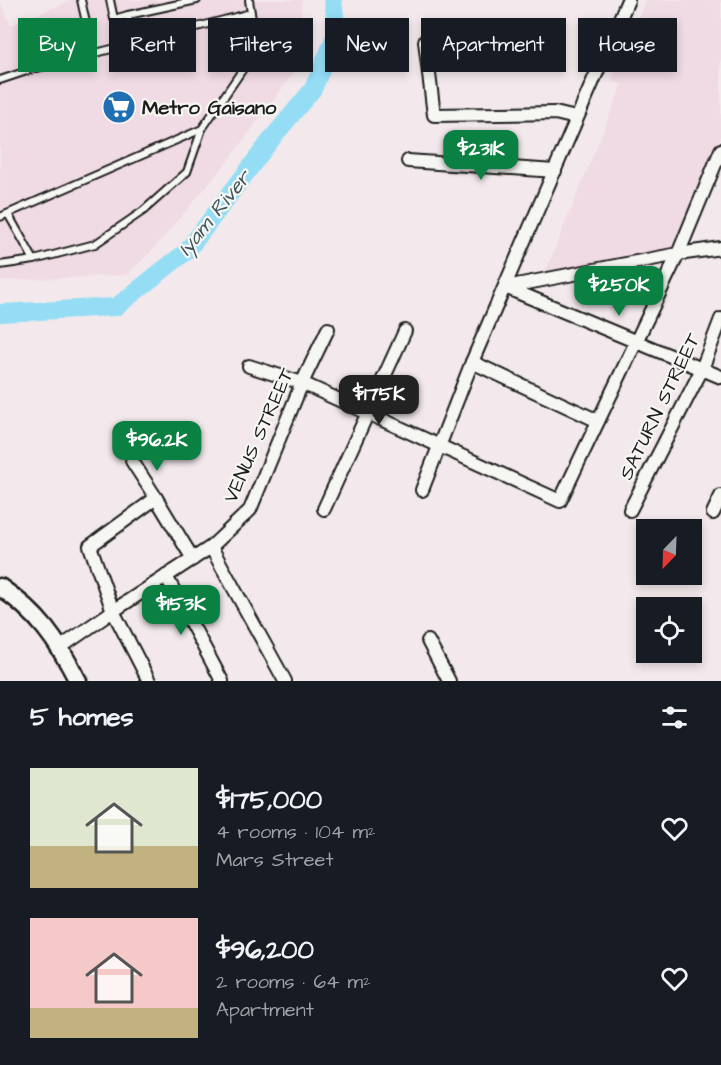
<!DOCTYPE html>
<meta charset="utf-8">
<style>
body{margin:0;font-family:"Architects Daughter",sans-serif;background:#242831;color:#f1f3f6;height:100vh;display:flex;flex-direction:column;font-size:22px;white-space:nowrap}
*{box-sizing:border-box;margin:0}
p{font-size:20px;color:#9ea1a6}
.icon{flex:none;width:33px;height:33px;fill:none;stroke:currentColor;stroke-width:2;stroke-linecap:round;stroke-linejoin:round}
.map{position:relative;height:681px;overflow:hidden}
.sheet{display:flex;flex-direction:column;background:#171b24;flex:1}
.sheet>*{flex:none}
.banner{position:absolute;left:18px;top:18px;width:686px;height:54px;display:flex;gap:12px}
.needle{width:39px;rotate:203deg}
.controls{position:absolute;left:636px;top:519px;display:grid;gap:12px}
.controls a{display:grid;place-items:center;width:66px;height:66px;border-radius:0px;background:#171b24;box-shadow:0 3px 9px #0003;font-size:30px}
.price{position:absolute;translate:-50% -51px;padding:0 14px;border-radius:12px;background:#0b8043;color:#fff;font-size:20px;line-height:39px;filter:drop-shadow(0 2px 3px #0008)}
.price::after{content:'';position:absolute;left:50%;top:36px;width:18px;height:14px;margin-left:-9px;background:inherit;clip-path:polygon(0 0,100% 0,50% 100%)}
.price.on{background:#222;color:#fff}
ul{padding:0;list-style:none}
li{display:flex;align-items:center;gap:18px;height:150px;padding:0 30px}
li span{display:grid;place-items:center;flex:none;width:168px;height:120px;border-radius:0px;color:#555}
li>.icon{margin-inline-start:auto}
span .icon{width:72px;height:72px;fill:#fffc;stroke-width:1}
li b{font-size:26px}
h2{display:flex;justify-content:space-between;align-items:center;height:72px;padding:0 30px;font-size:26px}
.pill{padding:0 21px;border-radius:0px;background:#171b24;box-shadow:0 3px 9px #0003;font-size:21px;line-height:54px}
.pill.on{background:#0b8043;color:#fff}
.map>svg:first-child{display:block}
.built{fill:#f0dae4}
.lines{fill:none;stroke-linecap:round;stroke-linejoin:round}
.river{stroke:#94ddf5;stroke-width:18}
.service-casing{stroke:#1c1c1c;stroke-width:10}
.minor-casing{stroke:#1c1c1c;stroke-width:16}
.secondary-casing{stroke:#1c1c1c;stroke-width:21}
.service{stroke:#f6f6f2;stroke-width:6}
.minor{stroke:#f6f6f2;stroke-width:12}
.secondary{stroke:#f6f6f2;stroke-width:16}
.labels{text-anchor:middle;stroke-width:4.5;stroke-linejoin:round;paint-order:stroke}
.poi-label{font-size:20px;font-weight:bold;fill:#1c1c1c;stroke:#f6f6f2;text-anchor:start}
.street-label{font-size:20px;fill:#1c1c1c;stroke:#f6f6f2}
.water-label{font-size:21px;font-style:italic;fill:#40565d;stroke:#f6f6f2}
</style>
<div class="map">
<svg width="721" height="681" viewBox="0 0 721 681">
<rect width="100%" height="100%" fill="#f3e9ec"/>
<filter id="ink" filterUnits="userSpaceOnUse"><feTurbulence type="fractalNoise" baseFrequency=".0167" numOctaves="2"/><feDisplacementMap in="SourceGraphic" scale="12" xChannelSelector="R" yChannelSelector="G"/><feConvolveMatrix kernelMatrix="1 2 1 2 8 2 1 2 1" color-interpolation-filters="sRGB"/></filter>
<g filter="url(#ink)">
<!-- built -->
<g class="built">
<polygon points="72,0 302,0 295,71 229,160 150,253 126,275 0,281 0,2 11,25"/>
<polygon points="646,0 721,0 721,139 669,253 544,275 622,85 611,80"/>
</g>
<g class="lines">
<!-- river -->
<polyline class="river" points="0,313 116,307 187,251 274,136 313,89 337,32 333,0"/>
<defs>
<g id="service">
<polyline points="81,0 93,54"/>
<polyline points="110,0 114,19 128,15"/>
<polyline points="249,0 251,13"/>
<polyline points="133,43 128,15 197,0"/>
<polyline points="0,80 30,70 251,13 255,40 249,60 202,129 0,217"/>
<polyline points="8,214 34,260"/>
<polyline points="0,265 34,260 95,244 143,211 187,172 202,129"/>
</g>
<g id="minor">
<polyline points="425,41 434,115 555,113 576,118"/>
<polyline points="408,161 555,171"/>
<polyline points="505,287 721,377"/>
<polyline points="506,287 678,254 721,248"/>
<polyline points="472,362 598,421"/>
<polyline points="249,366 302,383 560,501 678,254 721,150"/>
<polyline points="132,461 156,498"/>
<polyline points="422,490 472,362 628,0"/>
<polyline points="324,509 405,331"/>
<polyline points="630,510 702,369 721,319"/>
<polyline points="713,513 721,496"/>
<polyline points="211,547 285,681"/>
<polyline points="166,576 222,681"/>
<polyline points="428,641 449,681"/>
<polyline points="61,647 113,611 211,547 250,510 302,383 328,329"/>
<polyline points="149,681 113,611 90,546 156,498 193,559"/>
</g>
<path id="secondary" d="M0 587C38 613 57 640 78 681"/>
</defs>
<!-- service casing -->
<use href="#service" class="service-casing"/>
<!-- minor casing -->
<use href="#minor" class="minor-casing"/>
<!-- secondary casing -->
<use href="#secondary" class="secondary-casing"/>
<!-- service -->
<use href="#service" class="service"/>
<!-- minor -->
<use href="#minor" class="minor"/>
<!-- secondary -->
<use href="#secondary" class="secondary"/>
</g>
</g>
<!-- icons -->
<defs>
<symbol id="supermarket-disc" viewBox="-11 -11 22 22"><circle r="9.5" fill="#1f6fb2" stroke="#f6f6f2"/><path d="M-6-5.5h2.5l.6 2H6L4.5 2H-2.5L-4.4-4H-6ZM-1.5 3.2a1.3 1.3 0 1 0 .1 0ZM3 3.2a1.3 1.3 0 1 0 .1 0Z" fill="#fff"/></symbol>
</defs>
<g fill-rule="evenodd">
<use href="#supermarket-disc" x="100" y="88" width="38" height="38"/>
</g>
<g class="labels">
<!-- poi labels -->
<g class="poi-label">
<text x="142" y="114">Metro Gaisano</text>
</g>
<!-- street labels -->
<g class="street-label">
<text transform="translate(659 406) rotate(-64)" y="7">SATURN STREET</text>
<text transform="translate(258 435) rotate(-66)" y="7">VENUS STREET</text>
</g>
<!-- water labels -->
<g class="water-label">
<text transform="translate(214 213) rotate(-51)" y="7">Iyam River</text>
</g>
</g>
</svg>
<div class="controls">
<a><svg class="needle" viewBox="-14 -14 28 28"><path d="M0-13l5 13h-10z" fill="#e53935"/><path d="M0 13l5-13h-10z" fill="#9ea1a6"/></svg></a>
<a><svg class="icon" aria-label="locate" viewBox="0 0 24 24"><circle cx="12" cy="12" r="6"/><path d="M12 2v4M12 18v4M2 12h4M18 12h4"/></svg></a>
</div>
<b class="price" style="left:481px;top:181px">$231K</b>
<b class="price" style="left:619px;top:317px">$250K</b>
<b class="price on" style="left:379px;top:426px">$175K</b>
<b class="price" style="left:157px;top:472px">$96.2K</b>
<b class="price" style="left:181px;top:636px">$153K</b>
<div class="banner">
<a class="pill on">Buy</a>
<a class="pill">Rent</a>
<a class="pill">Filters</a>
<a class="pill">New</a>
<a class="pill">Apartment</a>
<a class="pill">House</a>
</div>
</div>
<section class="sheet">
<h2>5 homes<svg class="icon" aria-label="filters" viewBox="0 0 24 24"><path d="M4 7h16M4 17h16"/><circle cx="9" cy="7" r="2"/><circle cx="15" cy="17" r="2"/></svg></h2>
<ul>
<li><span style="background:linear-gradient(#dfe7d0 65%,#c2b280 0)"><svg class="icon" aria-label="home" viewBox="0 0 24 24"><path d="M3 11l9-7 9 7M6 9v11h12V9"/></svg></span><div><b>$175,000</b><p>4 rooms · 104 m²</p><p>Mars Street</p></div><svg class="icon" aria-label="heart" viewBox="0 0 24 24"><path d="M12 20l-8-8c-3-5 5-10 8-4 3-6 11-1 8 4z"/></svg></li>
<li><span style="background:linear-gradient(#f6c9c9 75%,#c2b280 0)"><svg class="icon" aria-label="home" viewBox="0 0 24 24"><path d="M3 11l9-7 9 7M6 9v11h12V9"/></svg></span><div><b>$96,200</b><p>2 rooms · 64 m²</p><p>Apartment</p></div><svg class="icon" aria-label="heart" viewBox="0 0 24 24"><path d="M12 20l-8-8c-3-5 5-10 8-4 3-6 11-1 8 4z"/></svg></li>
</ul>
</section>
